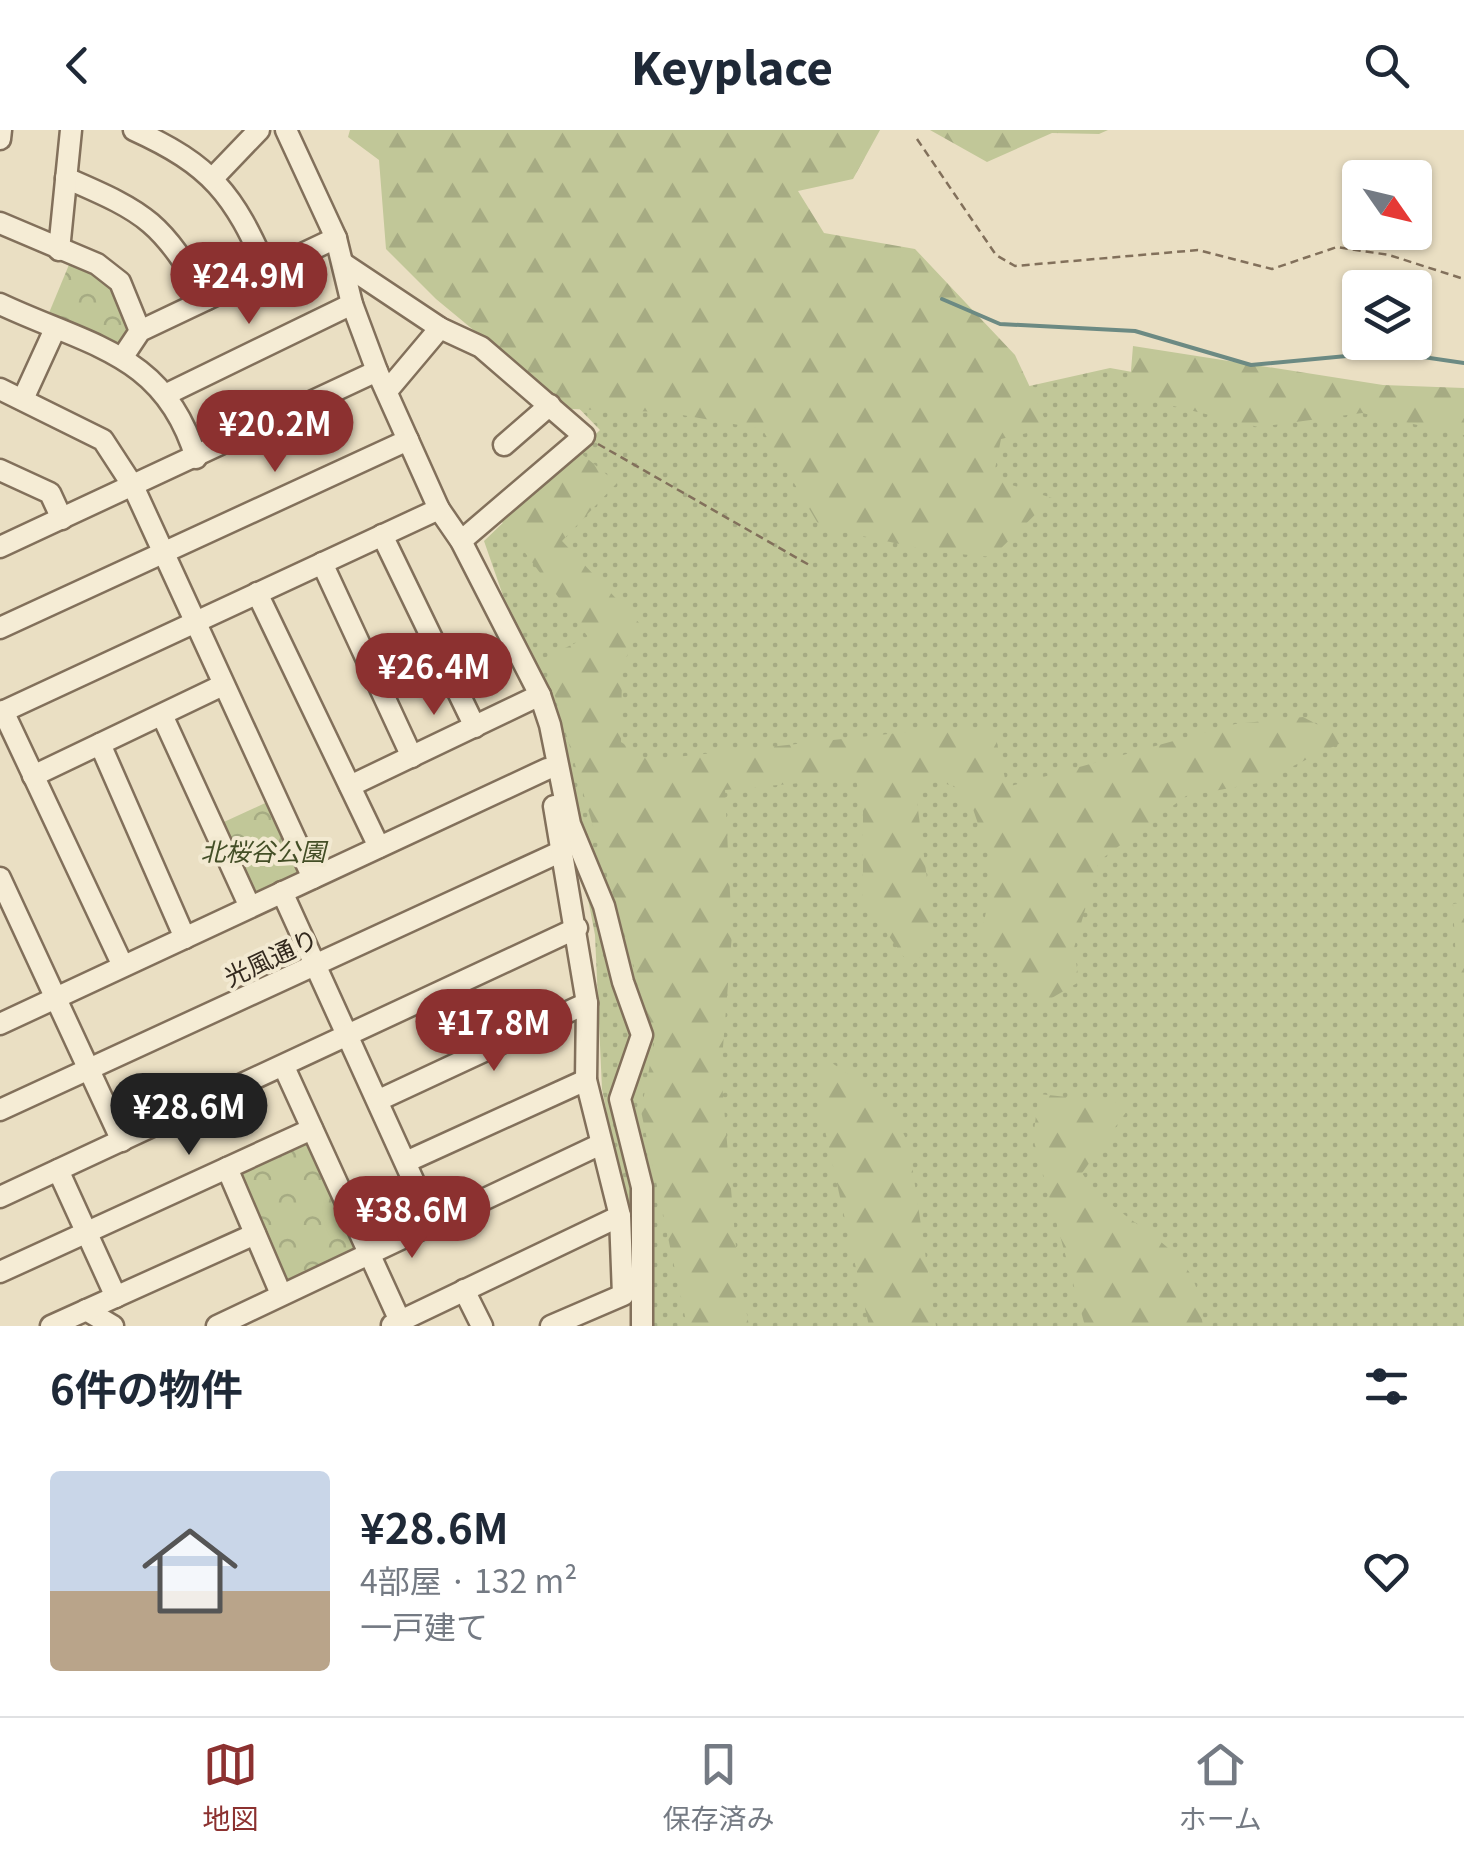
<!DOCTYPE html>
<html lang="ja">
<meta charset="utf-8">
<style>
body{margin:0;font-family:Georgia,"Noto Sans JP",serif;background:#f6f6f7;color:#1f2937;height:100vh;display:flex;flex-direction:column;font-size:38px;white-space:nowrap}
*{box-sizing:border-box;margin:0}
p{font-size:32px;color:#747a83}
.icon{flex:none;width:55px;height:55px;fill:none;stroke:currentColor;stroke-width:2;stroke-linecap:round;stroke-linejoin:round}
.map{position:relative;height:1196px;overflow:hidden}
.panel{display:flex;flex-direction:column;background:#fff;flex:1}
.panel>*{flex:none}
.needle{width:65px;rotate:124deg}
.fabs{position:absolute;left:1342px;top:30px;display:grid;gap:20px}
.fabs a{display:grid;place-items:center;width:90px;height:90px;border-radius:10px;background:#fff;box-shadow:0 2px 8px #0004;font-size:50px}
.price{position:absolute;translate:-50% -85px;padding:0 22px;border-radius:35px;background:#8c3130;color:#fff;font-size:32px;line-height:65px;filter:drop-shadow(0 2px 5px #0008)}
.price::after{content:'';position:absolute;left:50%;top:60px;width:30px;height:22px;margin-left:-15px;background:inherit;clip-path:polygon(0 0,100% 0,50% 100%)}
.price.active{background:#222;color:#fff}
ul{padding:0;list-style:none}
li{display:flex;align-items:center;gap:30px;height:250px;padding:0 50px}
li+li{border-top:2px solid #e0e1e3}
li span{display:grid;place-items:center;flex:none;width:280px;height:200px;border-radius:10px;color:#555}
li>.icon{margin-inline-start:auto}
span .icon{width:120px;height:120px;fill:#fffc;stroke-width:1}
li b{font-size:42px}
h2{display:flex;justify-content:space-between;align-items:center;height:120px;padding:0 50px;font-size:42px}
header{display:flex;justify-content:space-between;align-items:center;height:130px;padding:0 50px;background:#fff;font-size:45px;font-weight:800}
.tabs{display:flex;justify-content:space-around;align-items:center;height:140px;border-top:2px solid #e0e1e3;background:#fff;font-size:28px;color:#747a83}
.tabs a{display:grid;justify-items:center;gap:5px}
.tabs .active{color:#8c3130}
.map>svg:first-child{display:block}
.grass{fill:url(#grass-dots)}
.forest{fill:url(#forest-firs)}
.park{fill:url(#park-crowns)}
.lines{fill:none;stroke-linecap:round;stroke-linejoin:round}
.stream{stroke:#6c8a83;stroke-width:4}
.minor-casing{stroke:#82705b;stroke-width:25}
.path{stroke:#82705b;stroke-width:2.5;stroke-dasharray:8 5;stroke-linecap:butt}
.minor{stroke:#f5ecd5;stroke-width:20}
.labels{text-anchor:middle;stroke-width:8;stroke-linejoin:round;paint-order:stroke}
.park-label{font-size:25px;font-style:italic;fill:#434e26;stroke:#f2e9d1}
.street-label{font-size:25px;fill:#33291e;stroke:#f2e9d1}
</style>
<header><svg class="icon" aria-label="back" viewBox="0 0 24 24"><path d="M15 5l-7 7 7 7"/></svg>Keyplace<svg class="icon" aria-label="search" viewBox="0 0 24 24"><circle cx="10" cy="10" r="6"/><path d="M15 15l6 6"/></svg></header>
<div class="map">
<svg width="1464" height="1196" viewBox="0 0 1464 1196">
<defs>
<pattern id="grass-dots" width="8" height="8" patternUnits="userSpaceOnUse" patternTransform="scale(2.5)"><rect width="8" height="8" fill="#c1c798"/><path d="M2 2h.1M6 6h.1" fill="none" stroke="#a6ab83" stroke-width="1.8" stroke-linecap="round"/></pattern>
<pattern id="forest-firs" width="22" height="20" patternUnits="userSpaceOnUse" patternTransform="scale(2.5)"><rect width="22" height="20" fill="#c1c798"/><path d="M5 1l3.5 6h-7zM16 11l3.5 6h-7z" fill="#a6ab83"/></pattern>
<pattern id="park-crowns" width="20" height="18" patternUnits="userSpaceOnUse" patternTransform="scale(2.5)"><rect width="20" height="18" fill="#c1c798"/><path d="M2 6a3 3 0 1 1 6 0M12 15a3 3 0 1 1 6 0" fill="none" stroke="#a6ab83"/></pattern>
</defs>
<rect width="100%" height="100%" fill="#eadfc3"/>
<!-- grass -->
<polygon class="grass" points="526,224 1002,262 1110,238 1362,283 1464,283 1464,1196 650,1196 602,959 595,805 562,635 484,411 600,300"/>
<!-- forest -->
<g class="forest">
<polygon points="350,0 880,0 853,49 798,61 824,103 915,119 1015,225 1049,298 1001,309 993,349 1052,368 992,427 937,422 820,397 762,299 665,282 569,279 436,169 386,119 379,30 348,7"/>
<polygon points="930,0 1108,0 1099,4 1052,3 987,32"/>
<polygon points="1133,216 1383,255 1464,258 1464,305 1362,283 1258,297 1129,265"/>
<polygon points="578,321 617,353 562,411 641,495 622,537 621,612 648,630 925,600 994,600 1007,657 1235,594 1303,587 1347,610 1258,653 1186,666 1099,731 1074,818 1079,852 1045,872 979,817 994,741 973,679 954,656 922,648 917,672 935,810 911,837 863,770 863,672 855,648 725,660 732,804 721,942 737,1129 749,1196 687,1196 641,981 655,909 544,528 588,507 499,388"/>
<polygon points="1464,772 1464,855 1457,852 1453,774"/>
<polygon points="826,929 887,970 909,1015 936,1196 869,1196 817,965"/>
<path d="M1039 964 1132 974 1082 1043C1109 1087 1181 1109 1196 1157 1200 1169 1201 1184 1203 1196H1085L1033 1008Z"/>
</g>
<!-- park -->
<g class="park">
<polygon points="73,125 97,134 140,201 122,228 44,195"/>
<polygon points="276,668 313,748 250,777 213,697"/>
<polygon points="312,999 370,1124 281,1164 227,1038"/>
</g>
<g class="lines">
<!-- stream -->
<polyline class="stream" points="942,169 1000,194 1135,201 1251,235 1389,222 1464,233"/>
<defs>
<g id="minor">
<path d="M134 0C211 35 234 64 267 141"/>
<polyline points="286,0 336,108 352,174 377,241 439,379 461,411 540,565 550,595 570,694 604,776 623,852 642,905 620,969 642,1057 642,1196"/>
<polyline points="0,9 1,0"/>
<path d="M66 48C150 84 160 92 207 169"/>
<polyline points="213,48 259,0"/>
<polyline points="0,93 97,134 120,152 140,201"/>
<polyline points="59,120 71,0"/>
<polyline points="344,134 440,198 481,217 584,306 461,411"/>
<path d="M0 174C89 216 165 223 196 328"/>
<polyline points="122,228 140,201 336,108"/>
<polyline points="0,259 103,310 133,356 313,748"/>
<polyline points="387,261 440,198"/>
<polyline points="167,264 352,174"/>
<polyline points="23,269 55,199"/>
<polyline points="504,315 550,275"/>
<polyline points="0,340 50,363 62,389"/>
<polyline points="382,405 475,597"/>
<polyline points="0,417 377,241"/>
<polyline points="322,433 412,627"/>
<polyline points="257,463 379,717"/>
<polyline points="0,498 408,310"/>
<polyline points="3,581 123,836"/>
<polyline points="0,583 439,379"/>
<polyline points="162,585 250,777"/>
<polyline points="100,614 185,808"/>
<polyline points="33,646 223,555"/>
<polyline points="350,656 540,565"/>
<polyline points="0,748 122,1011"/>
<polyline points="282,762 433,1094"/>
<polyline points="0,894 547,639"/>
<polyline points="284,937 400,1191"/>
<polyline points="379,970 587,873"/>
<polyline points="0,980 562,721"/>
<polyline points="408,1031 586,950"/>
<polyline points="227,1038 281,1164"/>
<polyline points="58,1040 116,1167"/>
<polyline points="0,1067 577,798"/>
<polyline points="0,1142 312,999"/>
<polyline points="464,1160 482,1196"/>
<polyline points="86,1180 113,1196"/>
<polyline points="392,1195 620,1086"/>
<polyline points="51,1196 255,1104"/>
<polyline points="217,1196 601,1014"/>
<polyline points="551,1196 623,1165 620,1086 586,950 587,873 554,676"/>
</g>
</defs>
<!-- minor casing -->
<use href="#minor" class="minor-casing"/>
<!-- path -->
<g class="path">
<polyline points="917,9 996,125 1015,136 1198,120 1272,139 1337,117 1389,125 1464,149"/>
<polyline points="598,314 811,436"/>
</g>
<!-- minor -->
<use href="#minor" class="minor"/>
</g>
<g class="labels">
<!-- park labels -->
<g class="park-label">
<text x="263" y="731">北桜谷公園</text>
</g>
<!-- street labels -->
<g class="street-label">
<text transform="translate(271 828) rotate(-25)" y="9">光風通り</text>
</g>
</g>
</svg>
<div class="fabs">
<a><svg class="needle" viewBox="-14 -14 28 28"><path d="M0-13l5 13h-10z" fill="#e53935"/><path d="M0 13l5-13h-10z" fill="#747a83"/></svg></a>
<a><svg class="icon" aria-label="layers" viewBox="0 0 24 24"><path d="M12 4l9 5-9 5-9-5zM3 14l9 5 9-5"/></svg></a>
</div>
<b class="price" style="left:249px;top:197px">¥24.9M</b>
<b class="price" style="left:275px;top:345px">¥20.2M</b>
<b class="price" style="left:434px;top:588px">¥26.4M</b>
<b class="price" style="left:494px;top:944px">¥17.8M</b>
<b class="price active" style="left:189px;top:1028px">¥28.6M</b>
<b class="price" style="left:412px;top:1131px">¥38.6M</b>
</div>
<section class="panel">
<h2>6件の物件<svg class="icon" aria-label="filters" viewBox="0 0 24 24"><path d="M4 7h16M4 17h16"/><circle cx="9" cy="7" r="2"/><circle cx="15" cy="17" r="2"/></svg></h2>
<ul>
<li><span style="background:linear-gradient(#c9d6e8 60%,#b9a48a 0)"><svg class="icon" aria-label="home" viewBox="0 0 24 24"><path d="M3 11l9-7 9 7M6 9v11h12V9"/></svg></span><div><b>¥28.6M</b><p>4部屋 · 132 m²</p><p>一戸建て</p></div><svg class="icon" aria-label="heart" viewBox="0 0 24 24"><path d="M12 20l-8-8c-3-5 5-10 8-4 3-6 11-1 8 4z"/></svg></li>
</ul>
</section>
<nav class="tabs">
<a class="active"><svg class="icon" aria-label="map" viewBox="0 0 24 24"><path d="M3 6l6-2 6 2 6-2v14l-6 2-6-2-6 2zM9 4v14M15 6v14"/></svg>地図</a>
<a><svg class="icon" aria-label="saved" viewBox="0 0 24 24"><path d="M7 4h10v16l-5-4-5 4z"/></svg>保存済み</a>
<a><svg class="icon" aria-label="home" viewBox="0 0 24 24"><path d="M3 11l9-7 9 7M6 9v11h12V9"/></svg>ホーム</a>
</nav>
